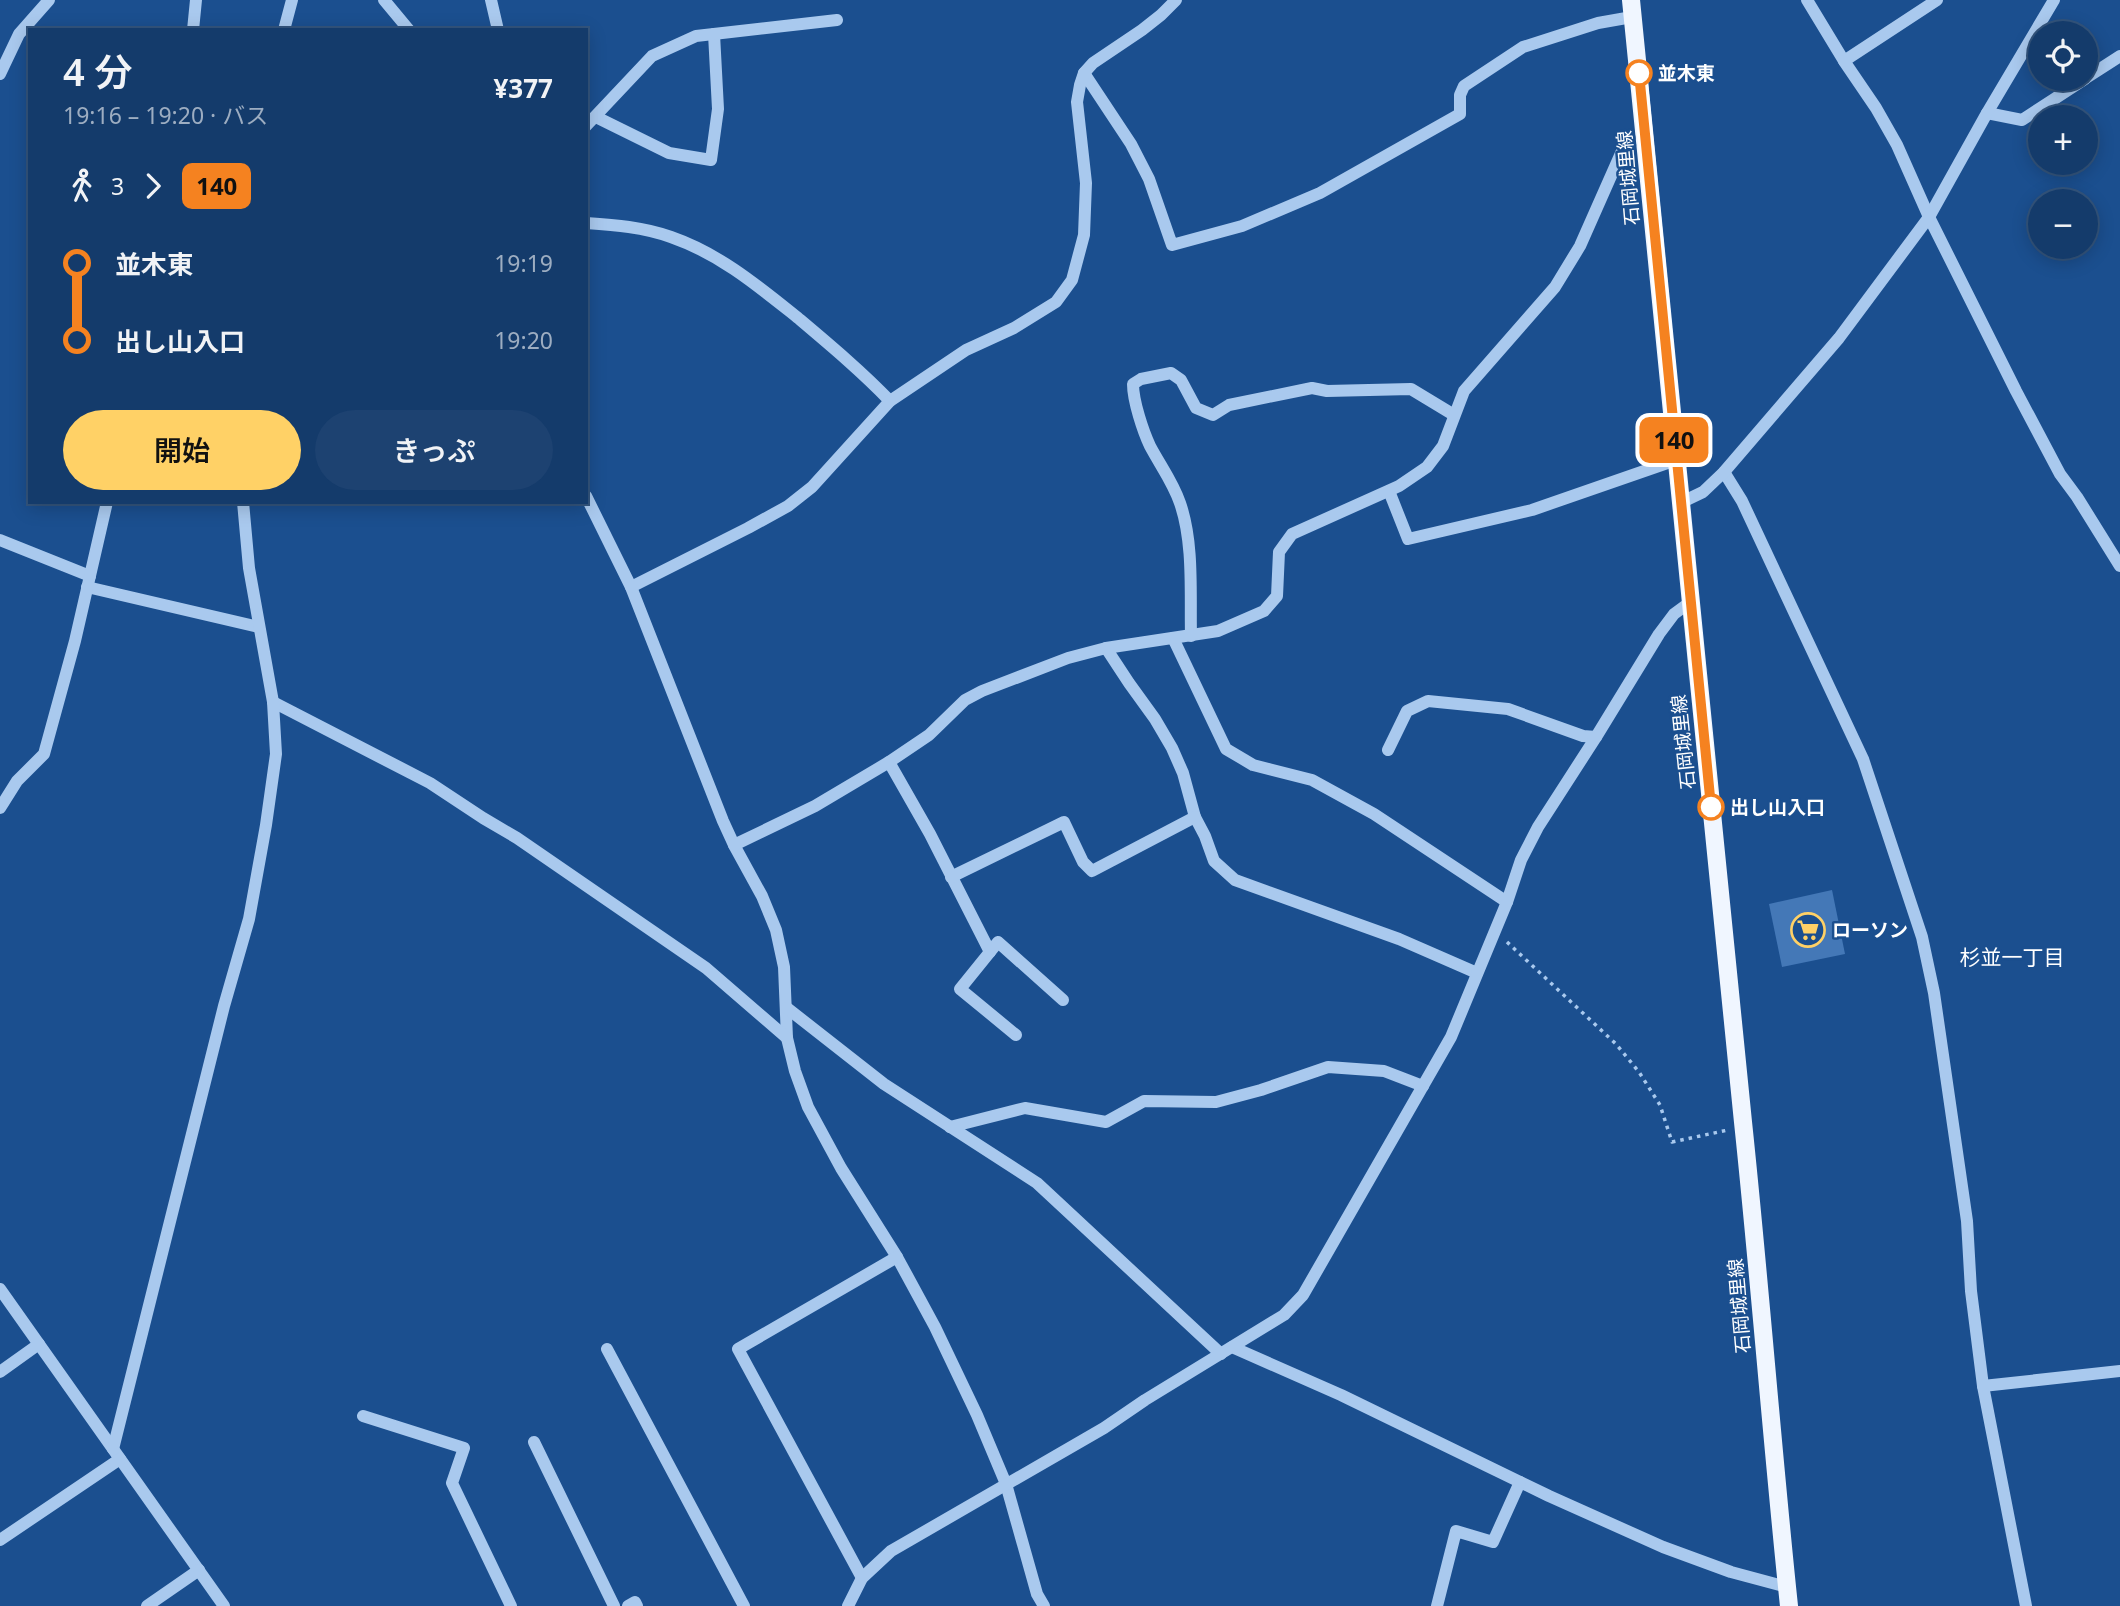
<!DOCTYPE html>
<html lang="ja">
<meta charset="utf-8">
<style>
body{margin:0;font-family:"Noto Sans","Noto Sans JP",sans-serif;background:#1d4271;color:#f1f3f6;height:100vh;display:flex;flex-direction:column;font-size:26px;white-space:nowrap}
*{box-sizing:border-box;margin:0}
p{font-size:23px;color:#9dadc1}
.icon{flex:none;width:38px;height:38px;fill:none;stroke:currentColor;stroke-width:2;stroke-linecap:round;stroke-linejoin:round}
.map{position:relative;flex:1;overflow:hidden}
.panel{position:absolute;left:28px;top:28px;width:560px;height:476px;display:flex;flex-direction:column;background:#143b6b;border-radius:0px;box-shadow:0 4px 18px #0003,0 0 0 2px #33557e}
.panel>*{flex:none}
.badge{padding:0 14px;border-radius:10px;font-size:24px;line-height:46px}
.fabs{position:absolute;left:2028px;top:21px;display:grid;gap:14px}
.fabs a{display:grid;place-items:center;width:70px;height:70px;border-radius:50%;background:#143b6b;box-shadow:0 4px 18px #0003,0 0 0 2px #33557e;font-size:35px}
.map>.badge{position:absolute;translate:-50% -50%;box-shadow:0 0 0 4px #fff}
.legs{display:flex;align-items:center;gap:10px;height:77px;padding:0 35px;font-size:23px}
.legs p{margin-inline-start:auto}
.overview{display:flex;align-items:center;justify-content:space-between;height:119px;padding:0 35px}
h1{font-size:38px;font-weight:600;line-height:52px}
.button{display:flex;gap:14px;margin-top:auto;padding:14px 35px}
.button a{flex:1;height:80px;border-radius:42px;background:#ffd166;color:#111;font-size:28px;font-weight:600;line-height:80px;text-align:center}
.button a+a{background:#1d4271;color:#f1f3f6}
ul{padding:0 35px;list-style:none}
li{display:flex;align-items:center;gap:24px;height:77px;font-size:26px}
li i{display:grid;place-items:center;width:10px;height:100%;margin:0 9px;background:currentColor}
li i::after{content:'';width:18px;height:18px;margin:-9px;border:5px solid;border-radius:50%;background:#143b6b}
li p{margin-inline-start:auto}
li:first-child i{background:linear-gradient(#0000 50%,currentColor 0)}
li:last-child i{background:linear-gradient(currentColor 50%,#0000 0)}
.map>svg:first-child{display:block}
.building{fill:#4478b7}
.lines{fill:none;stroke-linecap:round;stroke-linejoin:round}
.path{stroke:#a9c9ee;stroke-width:3.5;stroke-dasharray:3.5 5;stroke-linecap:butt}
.minor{stroke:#a9c9ee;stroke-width:12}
.major{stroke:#f0f6ff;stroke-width:18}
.line-1-casing{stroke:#fff;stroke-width:16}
.line-1{stroke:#f58220;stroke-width:10}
.stop-1-dot{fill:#fff;stroke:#f58220;stroke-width:3.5}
.labels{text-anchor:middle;stroke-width:5;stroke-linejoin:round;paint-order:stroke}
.stop-label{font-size:19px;font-weight:bold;fill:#fff;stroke:#1b4f8f;text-anchor:start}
.street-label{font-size:19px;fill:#fff;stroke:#1b4f8f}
.poi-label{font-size:19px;font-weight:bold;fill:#fff;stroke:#1b4f8f;text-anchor:start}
.neighbourhood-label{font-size:21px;fill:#fff;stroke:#1b4f8f}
</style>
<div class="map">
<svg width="2120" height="1606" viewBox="0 0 2120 1606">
<rect width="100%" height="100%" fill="#1b4f8f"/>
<!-- building -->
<path class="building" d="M 1832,890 L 1845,954 L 1782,967 L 1769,904 Z"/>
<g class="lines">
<!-- path -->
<path class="path" d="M 1507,942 L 1616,1044 L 1639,1072 L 1660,1105 L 1672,1142 L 1728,1130"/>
<!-- minor -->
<g class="minor">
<path d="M 384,0 L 409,30"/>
<path d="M 491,0 L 498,30"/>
<path d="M 1807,0 L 1844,61 L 1876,108 L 1897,145 L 1929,217 L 2016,391 L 2060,474 L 2077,497 L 2120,566"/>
<path d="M 193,30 L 196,0"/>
<path d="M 284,30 L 292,0"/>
<path d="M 1844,61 L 1937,0"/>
<path d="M 1084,73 L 1131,144 L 1149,179 L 1172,245 L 1242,226 L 1320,193 L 1460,114 L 1460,95 L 1464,86 L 1523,47 L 1598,23 L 1632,17"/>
<path d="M 0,74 L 19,34 L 49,0"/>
<path d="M 2086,78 L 2120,56"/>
<path d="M 1987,113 L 2022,120 L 2085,79"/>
<path d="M 596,117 L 669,153 L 711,160 L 718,109 L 714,34"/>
<path d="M 586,126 L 652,56 L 696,36 L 837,20"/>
<path d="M 586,223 C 615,225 643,227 671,237 C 720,254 758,286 798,318 C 830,345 861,371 890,401"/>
<path d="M 1724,472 L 1742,501 L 1863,759 L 1922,937 L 1934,993 L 1967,1221 L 1971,1291 L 1983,1386 L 2026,1606"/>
<path d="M 1389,491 L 1408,539 L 1532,510 L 1676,460"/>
<path d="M 586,496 L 631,587 L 723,821 L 734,845 L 762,896 L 776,930 L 784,967 L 787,1038 L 795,1071 L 808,1107 L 841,1168 L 897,1257 L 935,1327 L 977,1415 L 1006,1484 L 1037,1594 L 1044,1606"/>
<path d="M 1680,503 L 1703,492 L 1724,472 L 1839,338 L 1929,217 L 1987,113 L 2054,0"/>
<path d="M 0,540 L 90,576"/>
<path d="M 87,587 L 259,627"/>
<path d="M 631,587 L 748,528 L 788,506 L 812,487 L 890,401 L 966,350 L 1014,328 L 1056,302 L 1072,280 L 1084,235 L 1086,183 L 1077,102 L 1080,85 L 1084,73 L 1093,63 L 1142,30 L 1161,15 L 1176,0"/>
<path d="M 1191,636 C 1190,594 1194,543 1180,503 C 1173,482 1160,465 1150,446 C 1143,431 1133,401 1133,384 L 1141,379 L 1171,373 L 1181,380 L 1196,408 L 1213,415 L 1229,405 L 1312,388 L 1327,391 L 1411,389 L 1454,415"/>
<path d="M 1173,638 L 1226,749 L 1253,765 L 1312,780 L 1374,814 L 1507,902"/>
<path d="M 1106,648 L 1129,683 L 1155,719 L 1172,748 L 1183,773 L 1195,817 L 1205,836 L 1214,861 L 1235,880 L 1399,939 L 1477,973"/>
<path d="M 273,702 L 430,783 L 483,818 L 517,838 L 706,968 L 787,1038"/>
<path d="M 1388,750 L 1407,711 L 1428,701 L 1508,709 L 1583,736 L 1596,737"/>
<path d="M 889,762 L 930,834 L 990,952"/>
<path d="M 0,808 L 17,781 L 44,754 L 75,641 L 107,502"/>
<path d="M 734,845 L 815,806 L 889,762 L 929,735 L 965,700 L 982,691 L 1068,658 L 1106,648 L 1218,631 L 1264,611 L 1277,596 L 1279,552 L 1292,534 L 1399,486 L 1427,467 L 1443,446 L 1464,391 L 1555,287 L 1580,246 L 1626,142"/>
<path d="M 951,877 L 1064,822 L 1083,862 L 1092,871 L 1195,817"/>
<path d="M 787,1008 L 884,1084 L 1037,1183 L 1221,1354"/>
<path d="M 1016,1035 L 960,989 L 998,942 L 1063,1000"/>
<path d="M 950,1127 L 1025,1108 L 1106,1122 L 1144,1101 L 1216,1102 L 1261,1090 L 1328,1067 L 1384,1071 L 1423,1086"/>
<path d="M 0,1289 L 224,1606"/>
<path d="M 1232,1347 L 1341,1395 L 1549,1496 L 1663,1547 L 1731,1572 L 1787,1587"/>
<path d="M 607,1349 L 744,1606"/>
<path d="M 0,1372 L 39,1344"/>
<path d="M 1983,1386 L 2120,1371"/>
<path d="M 363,1416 L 464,1448 L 452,1483 L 511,1606"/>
<path d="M 534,1442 L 614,1606"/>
<path d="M 113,1449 L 224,1006 L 249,919 L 266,825 L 276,754 L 273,702 L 249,568 L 243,502"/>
<path d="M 0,1540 L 120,1459"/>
<path d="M 862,1578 L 738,1349 L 897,1257"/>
<path d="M 147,1606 L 199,1570"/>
<path d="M 628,1606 L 635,1602 L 637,1606"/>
<path d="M 848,1606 L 862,1578 L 891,1551 L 1104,1428 L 1145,1400 L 1284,1315 L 1303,1295 L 1451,1037 L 1507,902 L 1521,860 L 1538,827 L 1596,737 L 1659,634 L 1674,614 L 1689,603"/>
<path d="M 1437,1606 L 1456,1531 L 1493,1542 L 1520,1482"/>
</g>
<!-- major -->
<path class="major" d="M 1631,0 C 1667,374 1706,748 1743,1122 C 1760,1283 1772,1445 1789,1606"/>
</g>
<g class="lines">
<!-- line-1 casing -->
<g class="line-1-casing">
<path id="line-1" d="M 1639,73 L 1711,807"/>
</g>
<!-- line-1 -->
<use href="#line-1" class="line-1"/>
</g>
<!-- icons -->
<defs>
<g id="supermarket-ring" transform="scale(1.75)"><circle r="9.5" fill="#1b4f8f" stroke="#ffd166" stroke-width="1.5"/><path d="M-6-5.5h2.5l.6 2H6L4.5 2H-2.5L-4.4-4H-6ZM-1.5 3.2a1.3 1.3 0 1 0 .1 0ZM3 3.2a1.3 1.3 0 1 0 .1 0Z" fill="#ffd166"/></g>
</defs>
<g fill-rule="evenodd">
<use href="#supermarket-ring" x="1808" y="930"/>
</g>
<!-- markers -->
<g class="stop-1-dot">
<circle cx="1639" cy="73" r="12"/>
<circle cx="1711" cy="807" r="12"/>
</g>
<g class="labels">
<!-- stop labels -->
<g class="stop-label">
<text x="1658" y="80">並木東</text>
<text x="1730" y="814">出し山入口</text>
</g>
<!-- street labels -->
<g class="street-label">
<text transform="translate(1628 178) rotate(-95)" y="7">石岡城里線</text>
<text transform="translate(1683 742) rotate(-96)" y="7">石岡城里線</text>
<text transform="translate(1739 1306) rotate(-95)" y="7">石岡城里線</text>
</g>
<!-- poi labels -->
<g class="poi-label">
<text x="1832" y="937">ローソン</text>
</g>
<!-- neighbourhood labels -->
<g class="neighbourhood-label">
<text x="2012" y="965">杉並一丁目</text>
</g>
</g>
</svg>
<div class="fabs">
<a><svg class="icon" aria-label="locate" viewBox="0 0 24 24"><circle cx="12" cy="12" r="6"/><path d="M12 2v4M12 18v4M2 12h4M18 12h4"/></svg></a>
<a>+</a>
<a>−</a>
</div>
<b class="badge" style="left:1674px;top:440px;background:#f58220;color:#111">140</b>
<section class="panel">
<div class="overview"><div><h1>4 分</h1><p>19:16 – 19:20 · バス</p></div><b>¥377</b></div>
<div class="legs"><svg class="icon" aria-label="walk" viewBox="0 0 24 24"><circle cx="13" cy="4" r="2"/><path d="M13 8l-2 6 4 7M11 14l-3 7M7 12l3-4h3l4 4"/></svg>3<svg class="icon" aria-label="forward" viewBox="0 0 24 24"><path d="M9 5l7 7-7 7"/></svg><b class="badge" style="background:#f58220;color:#111">140</b></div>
<ul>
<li><i style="color:#f58220"></i><b>並木東</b><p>19:19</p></li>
<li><i style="color:#f58220"></i><b>出し山入口</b><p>19:20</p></li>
</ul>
<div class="button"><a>開始</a><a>きっぷ</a></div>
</section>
</div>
